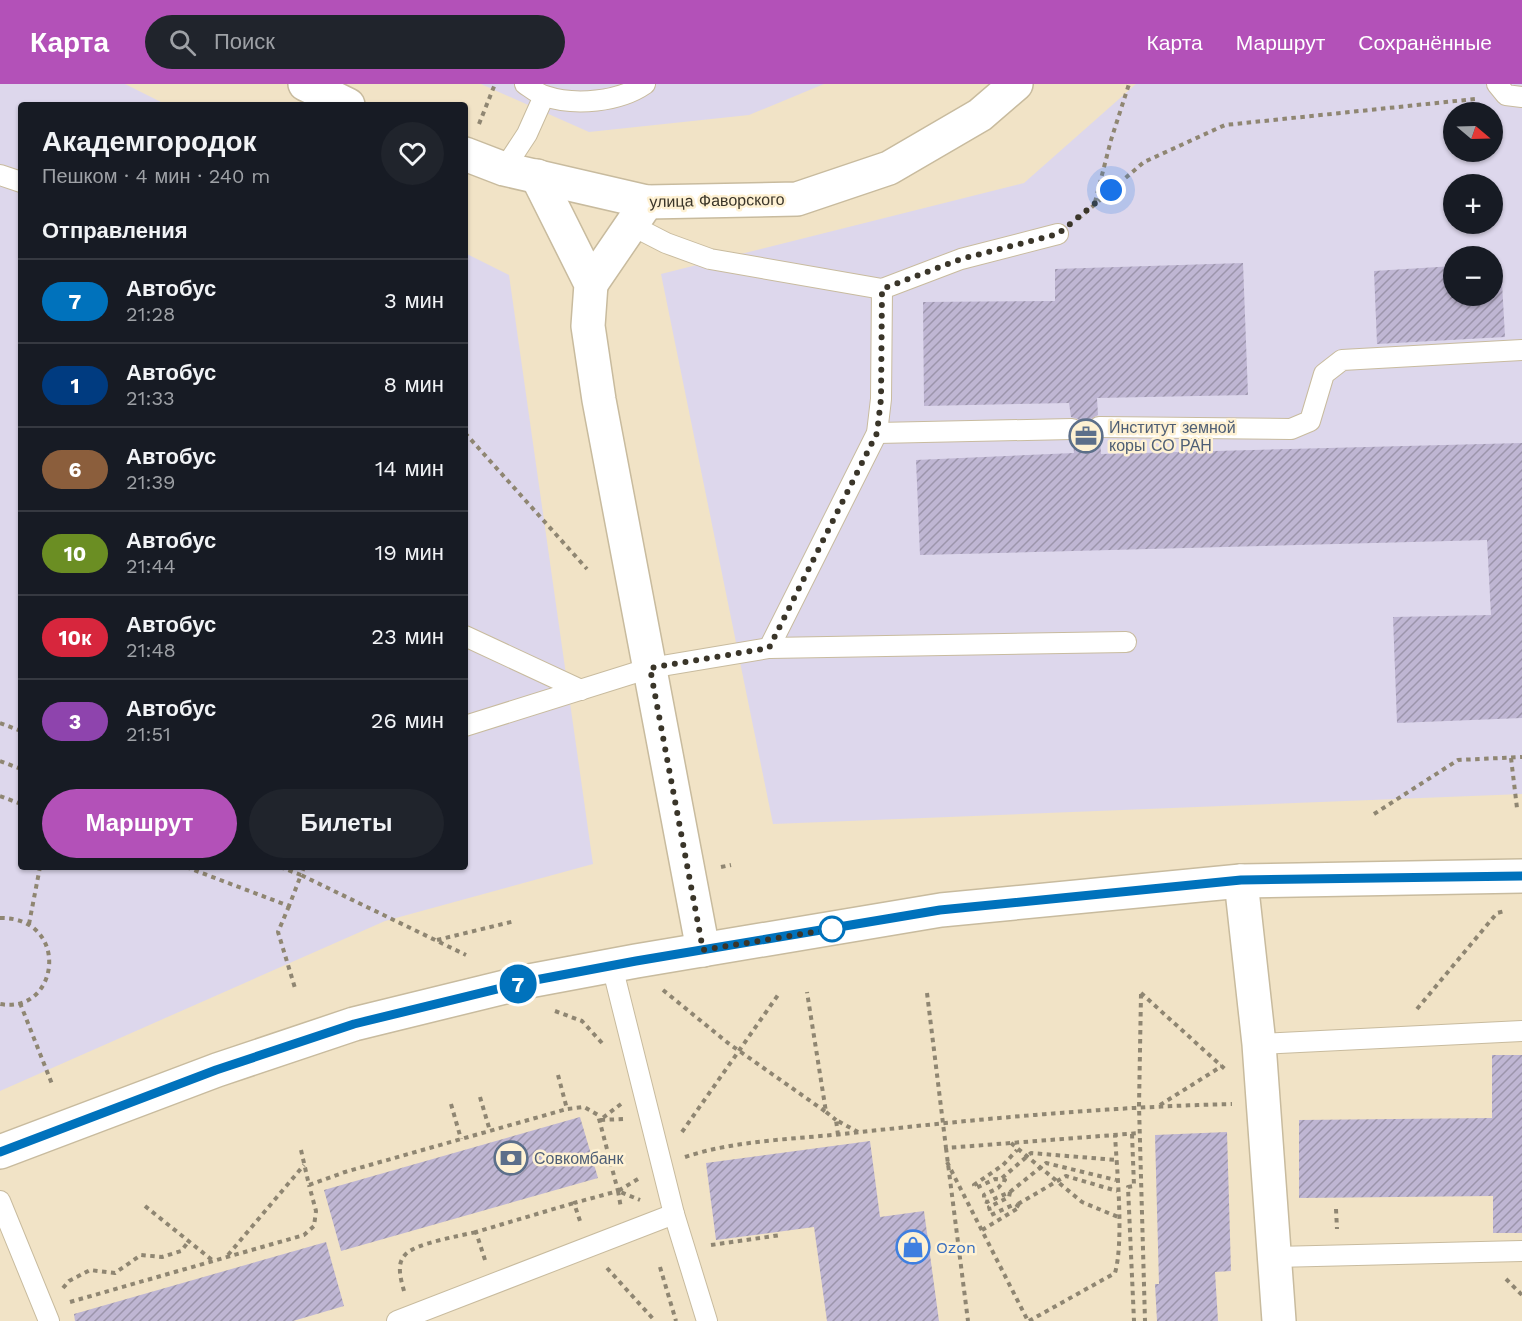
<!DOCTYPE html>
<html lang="ru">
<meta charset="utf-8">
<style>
body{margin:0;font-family:"Work Sans",sans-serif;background:#20242c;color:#f1f3f6;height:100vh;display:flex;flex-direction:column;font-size:22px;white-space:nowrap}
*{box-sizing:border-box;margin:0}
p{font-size:20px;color:#9ea1a6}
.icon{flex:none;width:33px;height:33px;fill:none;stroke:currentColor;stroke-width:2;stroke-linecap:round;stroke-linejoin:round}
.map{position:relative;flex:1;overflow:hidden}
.side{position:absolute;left:18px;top:18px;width:450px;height:768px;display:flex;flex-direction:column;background:#171b24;border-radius:6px;box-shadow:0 2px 4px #0004}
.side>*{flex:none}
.badge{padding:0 12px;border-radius:20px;font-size:21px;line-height:39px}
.needle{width:39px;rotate:109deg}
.tools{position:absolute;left:1443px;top:18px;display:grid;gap:12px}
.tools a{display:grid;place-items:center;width:60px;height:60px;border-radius:50%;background:#171b24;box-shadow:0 2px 4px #0004;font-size:30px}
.you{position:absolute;width:30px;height:30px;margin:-15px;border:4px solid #fff;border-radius:50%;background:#1a73e8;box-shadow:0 0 0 9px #1a73e833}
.map>.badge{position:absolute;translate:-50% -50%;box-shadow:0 0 0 3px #fff}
h2{padding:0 24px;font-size:22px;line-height:54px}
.round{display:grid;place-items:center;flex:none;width:63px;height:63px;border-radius:32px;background:#20242c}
.head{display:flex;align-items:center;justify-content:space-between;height:102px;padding:0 24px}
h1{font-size:28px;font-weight:700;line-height:45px}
.action{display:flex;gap:12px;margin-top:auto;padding:12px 24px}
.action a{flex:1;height:69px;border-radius:36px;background:#b351b8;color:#fff;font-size:24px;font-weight:700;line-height:69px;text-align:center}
.action a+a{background:#20242c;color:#f1f3f6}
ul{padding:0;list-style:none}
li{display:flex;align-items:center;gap:18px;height:84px;padding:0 24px;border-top:2px solid #363941}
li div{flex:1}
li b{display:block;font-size:22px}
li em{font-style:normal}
li .badge{min-width:66px;font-weight:700;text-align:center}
header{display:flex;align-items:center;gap:36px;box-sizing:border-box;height:84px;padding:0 30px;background:#b351b8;color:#fff}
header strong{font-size:28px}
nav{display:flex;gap:33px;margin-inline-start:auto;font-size:21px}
.search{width:420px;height:54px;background:#20242c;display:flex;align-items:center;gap:15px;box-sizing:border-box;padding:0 21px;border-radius:33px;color:#9ea1a6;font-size:22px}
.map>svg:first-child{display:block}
.commercial{fill:#ddd7ec;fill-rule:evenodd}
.building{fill:url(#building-hatch)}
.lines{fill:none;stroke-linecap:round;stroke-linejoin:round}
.lane-casing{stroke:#c8bb9e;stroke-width:22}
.street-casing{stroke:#c8bb9e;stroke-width:36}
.secondary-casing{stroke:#c8bb9e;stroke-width:36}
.path{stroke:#8f8672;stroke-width:4;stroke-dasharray:4.5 4.5;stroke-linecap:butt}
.lane{stroke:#fff;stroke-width:20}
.street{stroke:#fff;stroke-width:33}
.secondary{stroke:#fff;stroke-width:33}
.line-casing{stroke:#fff;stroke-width:14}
.line{stroke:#0072bc;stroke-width:9}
.walk{stroke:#3a3529;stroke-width:6;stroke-dasharray:0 10.8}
.stop-dot{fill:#fff;stroke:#0072bc;stroke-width:3}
.labels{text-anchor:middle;stroke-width:5;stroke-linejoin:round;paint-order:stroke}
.street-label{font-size:16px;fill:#3a3529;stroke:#fef1d3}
.service-label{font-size:16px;fill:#4e5e75;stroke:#fef1d3;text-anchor:start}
.shop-label{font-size:16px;fill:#366cbe;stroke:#fef1d3;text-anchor:start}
</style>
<header>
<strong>Карта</strong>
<div class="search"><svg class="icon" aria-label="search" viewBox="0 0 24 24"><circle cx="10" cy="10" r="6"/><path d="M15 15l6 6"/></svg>Поиск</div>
<nav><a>Карта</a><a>Маршрут</a><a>Сохранённые</a></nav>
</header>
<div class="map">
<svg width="1522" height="1237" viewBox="0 0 1522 1237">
<defs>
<pattern id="building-hatch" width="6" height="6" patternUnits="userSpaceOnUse" patternTransform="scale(1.5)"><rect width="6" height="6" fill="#bfb6d3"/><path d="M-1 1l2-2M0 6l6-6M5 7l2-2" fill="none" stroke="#9c95ab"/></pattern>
</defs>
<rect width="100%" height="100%" fill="#f1e3c6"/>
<!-- commercial -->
<g class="commercial">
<path d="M 0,0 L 125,0 L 167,21 L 21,21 L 21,783 L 465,783 L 465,169 L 509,191 L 593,780 L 385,837 L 0,1007 Z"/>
<path d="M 481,0 L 824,0 L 749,31 L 589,48 Z"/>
<path d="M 1136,0 L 1522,0 L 1522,710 L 773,740 L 661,190 L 1024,99 ZM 1454,28 L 1492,28 L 1492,68 L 1454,68 ZM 1454,100 L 1492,100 L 1492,140 L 1454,140 ZM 1454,172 L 1492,172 L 1492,212 L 1454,212 Z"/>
</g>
<!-- building -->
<g class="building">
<path d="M 1243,179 L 1248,311 L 1097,314 L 1098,331 L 1089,336 L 1087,343 L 1092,353 L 1100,355 L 1101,370 L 1522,359 L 1522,634 L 1397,639 L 1393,533 L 1491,531 L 1487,456 L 920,471 L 916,376 L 1074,369 L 1073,357 L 1082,351 L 1084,345 L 1078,335 L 1071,333 L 1069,319 L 924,322 L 923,218 L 1055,217 L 1055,185 Z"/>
<path d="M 1492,180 L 1501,180 L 1505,253 L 1377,260 L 1374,187 L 1454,182 L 1454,212 L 1492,212 Z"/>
<path d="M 1492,971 L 1522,971 L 1522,1149 L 1493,1149 L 1493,1112 L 1299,1114 L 1299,1036 L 1492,1034 Z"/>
<path d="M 580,1033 L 598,1094 L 341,1167 L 324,1106 Z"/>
<path d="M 1227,1048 L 1231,1187 L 1215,1188 L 1218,1237 L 1157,1237 L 1155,1200 L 1159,1200 L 1155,1051 Z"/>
<path d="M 870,1057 L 880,1133 L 924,1127 L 939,1237 L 827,1237 L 814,1143 L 716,1156 L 706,1079 Z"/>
<path d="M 326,1158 L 344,1222 L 293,1237 L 75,1237 L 74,1230 Z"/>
</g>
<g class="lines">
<!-- lane casing -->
<g class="lane-casing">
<g id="lane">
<path d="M 525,0 C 531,4 538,10 545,12 C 575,22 619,18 645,0"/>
<path d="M 1497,0 L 1506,11 L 1522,13"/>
<path d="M 504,85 L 527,50 L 544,12"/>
<path d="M 0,91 L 21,98"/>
<path d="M 631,141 L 666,159 L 710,175 L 882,205 L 961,175 L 1058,150"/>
<path d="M 1099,343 L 1291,345 L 1310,337 L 1324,290 L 1342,276 L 1522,266"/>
<path d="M 877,349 L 1072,345"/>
<path d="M 465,552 L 581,606"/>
<path d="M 769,564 L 877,349 L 881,315 L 882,205"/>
<path d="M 465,642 L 650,584 L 769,564 L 1126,558"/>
<path d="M 612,882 L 674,1130 L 707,1237"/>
<path d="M 1259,960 L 1522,947"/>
<path d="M 0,1117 L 49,1237"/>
<path d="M 1275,1173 L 1522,1167"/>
<path d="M 397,1237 L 674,1130"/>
</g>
</g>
<!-- street casing -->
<g class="street-casing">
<path id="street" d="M 1241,797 L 1259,960 L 1279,1237"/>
</g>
<!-- secondary casing -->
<g class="secondary-casing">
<g id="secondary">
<path d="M 305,0 L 348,21"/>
<path d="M 465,70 L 504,85 L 647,118 L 797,115 L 889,84 L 980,31 L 1016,0"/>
<path d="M 537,92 L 591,200 L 588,242 L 599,316 L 703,866"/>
<path d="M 591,200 L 647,118"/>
<path d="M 0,1068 L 217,986 L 354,940 L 529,897 L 636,877 L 941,826 L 1241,797 L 1522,792"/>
</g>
</g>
<!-- path -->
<g class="path">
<path d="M 479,40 L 495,0"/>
<path d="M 1095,118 L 1111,56 L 1129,0"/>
<path d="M 1078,135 L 1144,78 L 1225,41 L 1475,15"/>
<path d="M 465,349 L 587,485"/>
<path d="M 0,639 L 21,647"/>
<path d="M 1511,674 L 1517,724"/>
<path d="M 0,677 L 21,685"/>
<path d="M 0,712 L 21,720"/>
<path d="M 1374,730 L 1458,676 L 1522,673"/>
<path d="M 186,783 L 289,822 L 301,791 L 466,871"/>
<path d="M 280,783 L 301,791 L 304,783"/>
<path d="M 721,783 L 731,781"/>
<path d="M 289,822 L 278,848 L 295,904"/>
<path d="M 0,834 C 71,833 60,931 0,920"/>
<path d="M 29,840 L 40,783"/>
<path d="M 437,856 L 515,837"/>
<path d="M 663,906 L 728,959 L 826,1028 L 807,908"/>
<path d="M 927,909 L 946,1064 L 1140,1049"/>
<path d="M 1141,909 L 1227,987"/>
<path d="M 1141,910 L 1139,1022 L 1145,1237"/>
<path d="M 20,919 L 52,1000"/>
<path d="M 1417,925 L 1497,829 L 1505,827"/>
<path d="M 555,927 L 582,937 L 602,959"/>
<path d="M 558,991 L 567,1025 L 584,1023 L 598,1031 L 618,1107 L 574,1119 L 581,1140"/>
<path d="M 480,1013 L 490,1047"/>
<path d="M 451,1020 L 461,1055"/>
<path d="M 621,1020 L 600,1036 L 623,1035"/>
<path d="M 1160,1021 L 1222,982"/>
<path d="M 826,1028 L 836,1036"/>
<path d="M 682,1048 L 778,911"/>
<path d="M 1132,1050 L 1134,1102 L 1128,1103 L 1134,1237"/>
<path d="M 838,1051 L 836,1036 L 858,1048"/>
<path d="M 1011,1059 L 1082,1118 L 1118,1133"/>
<path d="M 946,1064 L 968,1237"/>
<path d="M 301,1066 L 309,1101 L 345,1088 L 567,1025"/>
<path d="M 685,1073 C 735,1056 799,1055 852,1049 C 978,1035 1105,1023 1232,1020"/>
<path d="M 947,1078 L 1028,1237"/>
<path d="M 1002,1094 L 1031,1069 L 1116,1076"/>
<path d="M 638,1095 L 618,1107 L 640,1116"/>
<path d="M 618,1107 L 621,1124"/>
<path d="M 1010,1108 L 1046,1079 L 1116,1096"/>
<path d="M 1018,1120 L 1066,1092 L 1117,1107"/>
<path d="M 145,1122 L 212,1176"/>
<path d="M 1336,1125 L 1337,1145"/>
<path d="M 982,1146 L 1020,1123 L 1015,1120 L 991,1131 L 989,1123 L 1009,1113 L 1010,1108 L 987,1118 L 984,1117 L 984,1111 L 998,1104 L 1005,1096 L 995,1095 L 976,1104 L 974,1101 L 1003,1081 L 1017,1066"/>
<path d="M 711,1161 L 781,1151"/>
<path d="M 228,1171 L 304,1081"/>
<path d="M 485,1176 L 476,1148 L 574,1119"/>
<path d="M 660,1183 L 676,1237"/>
<path d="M 607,1184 L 655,1237"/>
<path d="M 1506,1195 L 1522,1211"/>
<path d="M 63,1204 L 69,1197 L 90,1186 L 115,1189 L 141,1171 L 162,1173 L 181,1167 L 189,1157"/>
<path d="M 404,1207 C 401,1196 396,1180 405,1171 C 415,1159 460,1152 476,1148"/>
<path d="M 70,1218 L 304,1151 L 314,1142 L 316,1127 L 309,1101"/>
<path d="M 1029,1237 L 1115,1189 C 1124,1157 1117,1087 1115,1051"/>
</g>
<!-- lane -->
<use href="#lane" class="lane"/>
<!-- street -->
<use href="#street" class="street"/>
<!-- secondary -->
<use href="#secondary" class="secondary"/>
</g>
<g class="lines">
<!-- line casing -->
<g class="line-casing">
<path id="line" d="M 0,1068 L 216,986 L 354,940 L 530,897 L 636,877 L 940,826 L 1241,796 L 1522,792"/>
</g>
<!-- line -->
<use href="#line" class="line"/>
<!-- walk -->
<path class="walk" d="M 832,845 L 703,866 L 650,584 L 769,564 L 877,349 L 881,315 L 882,205 L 961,175 L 1058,150 L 1111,106"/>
</g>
<!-- icons -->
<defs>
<g id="office-ring" transform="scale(1.725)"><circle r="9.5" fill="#fef1d3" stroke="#5c6f8a" stroke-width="1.5"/><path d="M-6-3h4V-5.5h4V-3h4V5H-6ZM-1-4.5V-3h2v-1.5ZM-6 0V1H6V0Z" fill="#5c6f8a"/></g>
<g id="bank-ring" transform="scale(1.725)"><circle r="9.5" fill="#fef1d3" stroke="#5c6f8a" stroke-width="1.5"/><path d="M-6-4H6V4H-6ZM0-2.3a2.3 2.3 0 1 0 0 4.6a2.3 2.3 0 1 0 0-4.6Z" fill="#5c6f8a"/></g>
<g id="shop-ring" transform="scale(1.725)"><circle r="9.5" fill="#fef1d3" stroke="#3f7fe0" stroke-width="1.5"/><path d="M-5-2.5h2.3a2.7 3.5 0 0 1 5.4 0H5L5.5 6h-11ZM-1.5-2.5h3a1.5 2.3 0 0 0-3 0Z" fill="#3f7fe0"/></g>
</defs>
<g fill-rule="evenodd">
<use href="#office-ring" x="1086" y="352"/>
<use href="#bank-ring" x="511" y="1074"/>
<use href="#shop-ring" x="913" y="1163"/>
</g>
<!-- markers -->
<circle class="stop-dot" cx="832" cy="845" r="12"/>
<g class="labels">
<!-- street labels -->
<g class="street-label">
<text transform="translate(717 116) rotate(-1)" y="6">улица Фаворского</text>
</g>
<!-- service labels -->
<g class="service-label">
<text x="1109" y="349">Институт земной<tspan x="1109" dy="18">коры СО РАН</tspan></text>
<text x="534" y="1080">Совкомбанк</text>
</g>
<!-- shop labels -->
<g class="shop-label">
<text x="936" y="1169">Ozon</text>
</g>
</g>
</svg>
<div class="tools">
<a><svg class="needle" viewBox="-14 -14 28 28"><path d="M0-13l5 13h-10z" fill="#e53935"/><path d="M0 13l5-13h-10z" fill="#9ea1a6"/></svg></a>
<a>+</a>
<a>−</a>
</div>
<div class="you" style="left:1111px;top:106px"></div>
<b class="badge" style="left:518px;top:900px;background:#0072bc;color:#fff">7</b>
<section class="side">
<div class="head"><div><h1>Академгородок</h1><p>Пешком · 4 мин · 240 m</p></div><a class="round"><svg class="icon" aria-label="heart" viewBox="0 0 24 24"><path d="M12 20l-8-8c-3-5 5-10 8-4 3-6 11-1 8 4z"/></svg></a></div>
<h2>Отправления</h2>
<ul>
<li><span class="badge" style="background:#0072bc;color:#fff">7</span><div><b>Автобус</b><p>21:28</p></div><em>3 мин</em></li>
<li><span class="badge" style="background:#003b80;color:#fff">1</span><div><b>Автобус</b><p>21:33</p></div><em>8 мин</em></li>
<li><span class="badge" style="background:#8b5e3c;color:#fff">6</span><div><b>Автобус</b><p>21:39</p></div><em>14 мин</em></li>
<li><span class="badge" style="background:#6b8e23;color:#fff">10</span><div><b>Автобус</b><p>21:44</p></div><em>19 мин</em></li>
<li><span class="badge" style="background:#d7263d;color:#fff">10к</span><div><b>Автобус</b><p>21:48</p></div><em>23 мин</em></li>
<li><span class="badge" style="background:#8e44ad;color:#fff">3</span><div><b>Автобус</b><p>21:51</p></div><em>26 мин</em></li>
</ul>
<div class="action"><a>Маршрут</a><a>Билеты</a></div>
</section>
</div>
